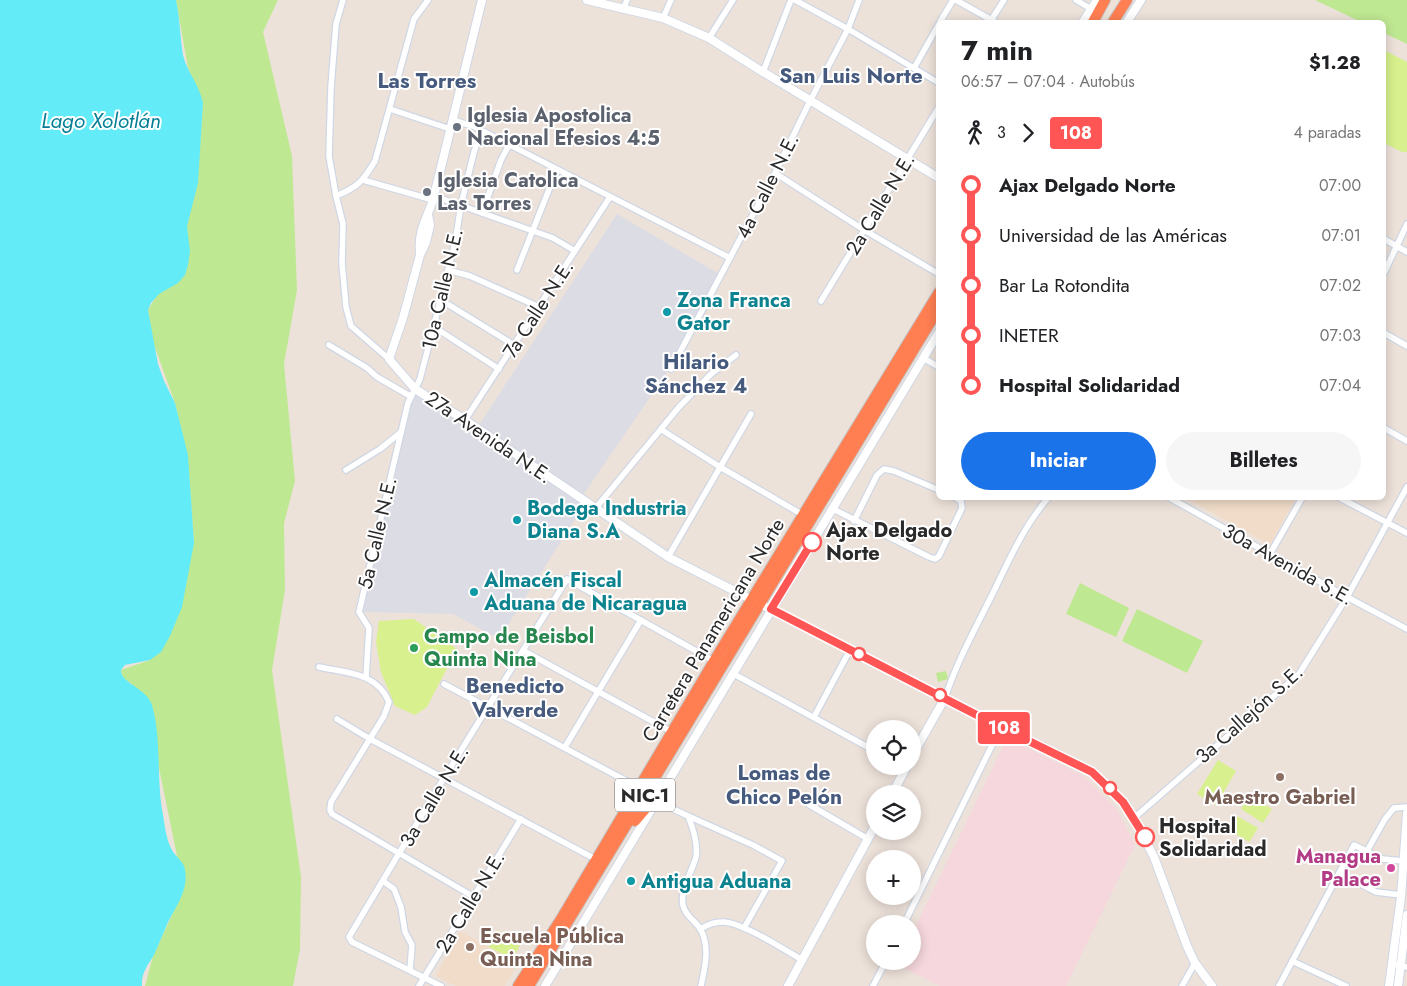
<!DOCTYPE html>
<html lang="es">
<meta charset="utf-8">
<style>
body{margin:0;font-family:Jost,sans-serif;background:#f6f6f6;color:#202124;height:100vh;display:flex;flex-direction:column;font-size:19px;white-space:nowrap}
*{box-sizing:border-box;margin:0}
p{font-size:16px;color:#757577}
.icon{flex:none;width:28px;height:28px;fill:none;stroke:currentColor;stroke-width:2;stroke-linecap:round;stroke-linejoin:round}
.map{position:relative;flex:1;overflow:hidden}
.side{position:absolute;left:936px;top:20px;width:450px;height:480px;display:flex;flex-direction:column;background:#fff;border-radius:8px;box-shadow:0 2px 12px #0003}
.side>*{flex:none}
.badge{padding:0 10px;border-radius:4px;font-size:18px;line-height:32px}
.controls{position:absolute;left:866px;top:720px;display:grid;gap:10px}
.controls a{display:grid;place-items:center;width:55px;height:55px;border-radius:50%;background:#fff;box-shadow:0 2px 12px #0003;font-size:25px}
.map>.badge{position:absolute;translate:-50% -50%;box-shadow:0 0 0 2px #fff}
.legs{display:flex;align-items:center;gap:8px;height:55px;padding:0 25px;font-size:16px}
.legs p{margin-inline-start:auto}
.head{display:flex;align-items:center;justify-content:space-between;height:85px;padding:0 25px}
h1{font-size:28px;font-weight:700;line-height:38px}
.cta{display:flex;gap:10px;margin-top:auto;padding:10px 25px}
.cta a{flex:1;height:58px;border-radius:30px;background:#1a73e8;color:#fff;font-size:20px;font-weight:700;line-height:58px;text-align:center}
.cta a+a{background:#f6f6f6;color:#202124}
ul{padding:0 25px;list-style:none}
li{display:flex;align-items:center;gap:18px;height:50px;font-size:19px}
li i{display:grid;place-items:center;width:8px;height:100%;margin:0 6px;background:currentColor}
li i::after{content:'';width:12px;height:12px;margin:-6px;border:4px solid;border-radius:50%;background:#fff}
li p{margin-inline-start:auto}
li:first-child i{background:linear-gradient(#0000 50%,currentColor 0)}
li:last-child i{background:linear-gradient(currentColor 50%,#0000 0)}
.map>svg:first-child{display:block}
.industrial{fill:#dcdce5}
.education{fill:#f0dcc8}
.medical{fill:#f5d7dd}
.green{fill:#bfe892}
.pitch{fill:#d8f08d}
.water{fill:#64ebf8}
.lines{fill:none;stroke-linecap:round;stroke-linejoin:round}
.street-casing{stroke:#cfd7e4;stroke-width:8}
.secondary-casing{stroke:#cfd7e4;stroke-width:10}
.highway-casing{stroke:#c3c3c3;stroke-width:12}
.street{stroke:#fff;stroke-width:5.5}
.secondary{stroke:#fff;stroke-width:8}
.highway{stroke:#ff7f53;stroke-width:10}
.line-1-casing{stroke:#fff;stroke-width:11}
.line-1{stroke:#f55;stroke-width:8}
.worship-dot{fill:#6b7280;stroke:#fff;stroke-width:2}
.culture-dot{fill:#0f9aa8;stroke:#fff;stroke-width:2}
.stop-1-dot{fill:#fff;stroke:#f55;stroke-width:2.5}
.leisure-dot{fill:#2e9e5b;stroke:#fff;stroke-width:2}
.education-dot{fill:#8d6e63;stroke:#fff;stroke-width:2}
.hotel-dot{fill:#d1479c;stroke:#fff;stroke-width:2}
.labels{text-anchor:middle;stroke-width:4;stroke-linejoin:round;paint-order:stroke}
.shield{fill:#fff;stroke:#6a6a6a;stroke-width:1}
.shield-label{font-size:19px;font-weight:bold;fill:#2a2a2a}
.worship-label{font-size:20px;font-weight:bold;fill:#5b616d;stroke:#fff;text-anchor:start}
.street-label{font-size:20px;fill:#2a2a2a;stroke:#fff}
.culture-label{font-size:20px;font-weight:bold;fill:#0d838f;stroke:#fff;text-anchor:start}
.stop-label{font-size:20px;font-weight:bold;fill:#2a2a2a;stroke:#fff;text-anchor:start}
.leisure-label{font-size:20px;font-weight:bold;fill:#27864d;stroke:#fff;text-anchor:start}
.education-label{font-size:20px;font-weight:bold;fill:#785e54;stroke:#fff}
.hotel-label{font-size:20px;font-weight:bold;fill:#b23c85;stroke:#fff;text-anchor:end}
.neighbourhood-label{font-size:21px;font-weight:bold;fill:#465a7e;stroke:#fff}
.water-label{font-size:21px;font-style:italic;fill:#047e95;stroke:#fff}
</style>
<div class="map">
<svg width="1407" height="986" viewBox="0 0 1407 986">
<rect width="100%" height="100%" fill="#ede2da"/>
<!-- industrial -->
<path class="industrial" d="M 617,214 L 721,275 L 677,358 L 581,498 L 586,502 L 499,639 L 453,614 L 362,612 L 410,396 L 415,389 L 477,428 Z"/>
<!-- education -->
<g class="education">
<path d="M 1186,498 L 1296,498 L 1270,545 Z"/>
<path d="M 460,931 L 518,963 L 505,986 L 456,986 L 436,976 Z"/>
</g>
<!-- medical -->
<path class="medical" d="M 1007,738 L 1084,776 L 1117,809 L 1135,845 L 1066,986 L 940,986 L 897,965 L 898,961 L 912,961 L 913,932 Z"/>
<!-- green -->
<g class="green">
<path d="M 176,0 L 278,0 L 263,32 L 292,156 L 297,290 L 284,364 L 295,481 L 284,523 L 285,590 L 272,670 L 301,877 L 300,949 L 293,986 L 145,986 L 153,956 L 173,913 L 185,882 L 177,856 L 158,763 L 154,715 L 131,683 L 123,679 L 121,670 L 150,660 L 194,543 L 188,463 L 175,403 L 153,342 L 148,310 L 188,243 L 187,226 L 198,171 L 203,103 L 188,68 Z"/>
<path d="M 1315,0 L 1407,0 L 1407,44 L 1384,33 L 1384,22 L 1361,22 Z"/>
<path d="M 1080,583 L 1129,608 L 1116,637 L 1066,614 Z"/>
<path d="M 1137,609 L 1203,641 L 1187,673 L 1122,641 Z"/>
<path d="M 946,671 L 948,679 L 938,682 L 936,673 Z"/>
</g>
<!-- pitch -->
<g class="pitch">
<path d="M 1384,50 L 1407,62 L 1407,152 L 1402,152 L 1384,143 Z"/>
<path d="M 414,619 L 457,649 L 427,707 L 415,715 L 395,706 L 381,672 L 376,642 L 379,621 Z"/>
<path d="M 1218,760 L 1236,771 L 1216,805 L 1197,794 Z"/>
<path d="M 1249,795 L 1272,809 L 1263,823 L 1241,809 Z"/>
<path d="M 1235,815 L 1258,828 L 1249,842 L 1226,828 Z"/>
<path d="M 497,930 L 521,943 L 513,959 L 489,947 Z"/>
</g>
<!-- water -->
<path class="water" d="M 0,0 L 176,0 C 180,18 180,37 183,55 C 187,72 199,84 203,103 L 198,183 L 187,226 L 190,251 L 188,265 L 185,275 L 178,283 L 159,294 L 151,303 L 148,310 L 158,364 L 164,381 L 175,403 L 188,455 L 194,543 L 182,607 L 170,636 L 161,652 L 150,660 L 125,665 L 121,670 C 120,683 147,688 152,705 C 162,740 156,779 163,815 C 165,826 166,838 171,848 C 175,857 184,861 185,870 C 189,892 174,908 166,927 C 162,936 158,946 154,955 C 148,965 141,973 142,986 L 0,986 Z"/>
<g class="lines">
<!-- street casing -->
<g class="street-casing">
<g id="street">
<path d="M 343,0 L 336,24 L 331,87 L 329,156 L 336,196 L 343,224 L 342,263 L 346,307 L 351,326 L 389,359"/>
<path d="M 795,0 L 848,29 L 939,83"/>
<path d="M 956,0 L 995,22"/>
<path d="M 1076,0 L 1091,9"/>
<path d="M 623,10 L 627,0"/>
<path d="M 663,18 L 671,0"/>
<path d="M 940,22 L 953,0"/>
<path d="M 990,22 L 1004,0"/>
<path d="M 709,38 L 733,0"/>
<path d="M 914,68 L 939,24"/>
<path d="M 763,72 L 791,0"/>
<path d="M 390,109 L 450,129"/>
<path d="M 452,120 L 473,126 L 730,258"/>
<path d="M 775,173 L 864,230 L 939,274"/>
<path d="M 363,180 L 433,200"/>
<path d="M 336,196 C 358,187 363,181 375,161 L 414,19 L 428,0"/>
<path d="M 434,196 L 553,238 L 575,251"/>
<path d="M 482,213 L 501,160 L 509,145"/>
<path d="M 1384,239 L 1407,252"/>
<path d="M 448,270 L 470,276 L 539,307"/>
<path d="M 517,270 L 550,187 L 558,170"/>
<path d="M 1384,273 L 1407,224"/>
<path d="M 441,300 L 514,345"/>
<path d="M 821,301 L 939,107"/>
<path d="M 434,327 L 499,369"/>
<path d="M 1384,333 L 1407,346"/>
<path d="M 329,345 L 367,368 L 377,377 L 410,396"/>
<path d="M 923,358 L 939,367"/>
<path d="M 671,369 L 775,173 L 810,101 L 848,29 L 859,0"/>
<path d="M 465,420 L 610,197"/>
<path d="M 1384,428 L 1407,441"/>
<path d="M 662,430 L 720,467 L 803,515"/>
<path d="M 346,470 L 380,449 L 400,433"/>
<path d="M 1170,498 L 1347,597 L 1407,629"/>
<path d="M 1340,498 L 1407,533"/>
<path d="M 595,509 L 679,407 L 711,374 L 736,355"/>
<path d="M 833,509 L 929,557 L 935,559 L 939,556 L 962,508 L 961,501 L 956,498"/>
<path d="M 854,521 L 877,475 L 884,469 L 894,471 L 939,490"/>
<path d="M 1270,554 L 1302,498"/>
<path d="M 668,557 L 751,414"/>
<path d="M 524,651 L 672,732"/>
<path d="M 319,667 C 346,673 377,672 389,702 L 384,716 L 331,802 L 330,810 L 332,814 L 474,897"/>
<path d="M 732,673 L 875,751"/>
<path d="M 366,677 L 369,628 L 359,612 L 408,403 L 420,379 L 455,243 L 461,205 L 474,152 L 481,131"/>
<path d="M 444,684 L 638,787"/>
<path d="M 945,698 C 957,661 976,627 993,593 C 1009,560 1024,526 1048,498"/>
<path d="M 814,717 L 850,650"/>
<path d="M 337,719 L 370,739 L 599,861"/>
<path d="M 565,747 L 641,620"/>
<path d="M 656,801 L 688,816 C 693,828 698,844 696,857 C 692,872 680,889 683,905 C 685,916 696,921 701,930 C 710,948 705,967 701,986"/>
<path d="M 808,804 L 868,839"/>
<path d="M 688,816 L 753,845 L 782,861 L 744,928"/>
<path d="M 1134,818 L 1299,674 L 1347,597 L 1407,487"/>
<path d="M 1367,851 L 1385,819 L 1394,808 L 1407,807"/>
<path d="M 1339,873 L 1376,892 L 1401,895"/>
<path d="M 383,881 L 394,889 L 401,907 L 405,932 L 412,945 L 410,970"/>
<path d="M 904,924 L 1001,727"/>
<path d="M 700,929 C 708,925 713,922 722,922 C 740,921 785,950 802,960"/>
<path d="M 1292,961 L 1346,986"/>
<path d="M 1397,965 L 1407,967"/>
<path d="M 419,986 L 521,819"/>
<path d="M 441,986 L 352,942 L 349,937 L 444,778 L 567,579 L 714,661"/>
<path d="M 873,986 L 886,961"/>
<path d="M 1182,986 L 1195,963"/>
<path d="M 1279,986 L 1354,845 L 1383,859 L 1403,861"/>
</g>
</g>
<!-- secondary casing -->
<g class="secondary-casing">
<g id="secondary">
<path d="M 587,0 L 663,18 L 709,38 L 763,72 L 939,178"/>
<path d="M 1083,22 L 1097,0"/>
<path d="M 1127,22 L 1141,0"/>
<path d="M 428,215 L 430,225 L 426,242 L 420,255 L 403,318 L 389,359 L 415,389 L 465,420 L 668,557 L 1001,727 L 1092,772 L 1123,802 L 1134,818 L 1154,857 L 1187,946 L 1195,963 L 1212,986"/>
<path d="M 420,253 C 418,230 426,221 433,200 L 482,0"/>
<path d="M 912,756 L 945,698"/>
<path d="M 892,794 L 907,766"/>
<path d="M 545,986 L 939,332"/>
<path d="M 788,986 L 875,826"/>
<path d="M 1389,986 L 1401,897 L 1407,813"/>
<path d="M 1398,986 L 1407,915"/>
</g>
</g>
<!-- highway casing -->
<g class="highway-casing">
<g id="highway">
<path d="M 1093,22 L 1105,0"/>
<path d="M 1113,22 L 1127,0"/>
<path d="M 635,821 L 647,807 L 656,801"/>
<path d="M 518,986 L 561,919 L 714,661 L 939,292"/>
<path d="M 529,986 L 939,308"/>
</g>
</g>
<!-- street -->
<use href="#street" class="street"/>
<!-- secondary -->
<use href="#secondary" class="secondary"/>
<!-- highway -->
<use href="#highway" class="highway"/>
</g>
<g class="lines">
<!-- line-1 casing -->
<g class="line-1-casing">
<path id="line-1" d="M 812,542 L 771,609 L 1000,727 L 1092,772 L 1123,802 L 1145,837"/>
</g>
<!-- line-1 -->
<use href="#line-1" class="line-1"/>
</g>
<!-- markers -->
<g class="worship-dot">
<circle cx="457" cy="127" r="5"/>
<circle cx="427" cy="192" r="5"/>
</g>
<g class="culture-dot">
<circle cx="667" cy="312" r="5"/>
<circle cx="517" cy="520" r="5"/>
<circle cx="474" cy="592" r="5"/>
<circle cx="631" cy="881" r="5"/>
</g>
<g class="stop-1-dot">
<circle cx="812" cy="542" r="9"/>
<circle cx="859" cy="654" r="6"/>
<circle cx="940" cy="695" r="6"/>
<circle cx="1110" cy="788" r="6"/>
<circle cx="1145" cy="837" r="9"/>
</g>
<circle class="leisure-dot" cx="414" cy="648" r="5"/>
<g class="education-dot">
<circle cx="1280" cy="777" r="5"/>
<circle cx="470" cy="947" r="5"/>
</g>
<circle class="hotel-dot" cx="1391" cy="868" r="5"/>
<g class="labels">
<!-- shield labels -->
<rect class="shield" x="615" y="778.5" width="60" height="33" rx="4"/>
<g class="shield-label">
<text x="645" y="802">NIC-1</text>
</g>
<!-- worship labels -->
<g class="worship-label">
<text x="467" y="122">Iglesia Apostolica<tspan x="467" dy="23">Nacional Efesios 4:5</tspan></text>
<text x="437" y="187">Iglesia Catolica<tspan x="437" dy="23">Las Torres</tspan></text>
</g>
<!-- street labels -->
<g class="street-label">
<text transform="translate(767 186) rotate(-63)" y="7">4a Calle N.E.</text>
<text transform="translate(880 204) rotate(-59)" y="7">2a Calle N.E.</text>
<text transform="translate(442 289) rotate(-77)" y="7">10a Calle N.E.</text>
<text transform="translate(538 309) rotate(-57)" y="7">7a Calle N.E.</text>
<text transform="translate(489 437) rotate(34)" y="7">27a Avenida N.E.</text>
<text transform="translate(377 533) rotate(-77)" y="7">5a Calle N.E.</text>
<text transform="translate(1288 564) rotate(29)" y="7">30a Avenida S.E.</text>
<text transform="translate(713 630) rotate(-59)" y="7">Carretera Panamericana Norte</text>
<text transform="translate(1249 714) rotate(-42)" y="7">3a Callejón S.E.</text>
<text transform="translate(434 796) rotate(-59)" y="7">3a Calle N.E.</text>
<text transform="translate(470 902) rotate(-59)" y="7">2a Calle N.E.</text>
</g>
<!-- culture labels -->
<g class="culture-label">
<text x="677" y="307">Zona Franca<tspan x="677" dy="23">Gator</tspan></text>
<text x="527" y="515">Bodega Industria<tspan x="527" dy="23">Diana S.A</tspan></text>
<text x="484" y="587">Almacén Fiscal<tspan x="484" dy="23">Aduana de Nicaragua</tspan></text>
<text x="641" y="888">Antigua Aduana</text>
</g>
<!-- stop labels -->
<g class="stop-label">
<text x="826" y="537">Ajax Delgado<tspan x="826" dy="23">Norte</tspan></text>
<text x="1159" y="833">Hospital<tspan x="1159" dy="23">Solidaridad</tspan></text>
</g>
<!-- leisure labels -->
<g class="leisure-label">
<text x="424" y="643">Campo de Beisbol<tspan x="424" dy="23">Quinta Nina</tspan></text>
</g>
<!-- education labels -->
<g class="education-label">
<text x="1280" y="804">Maestro Gabriel</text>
<text x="480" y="943" text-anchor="start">Escuela Pública<tspan x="480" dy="23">Quinta Nina</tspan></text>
</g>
<!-- hotel labels -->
<g class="hotel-label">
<text x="1381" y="863">Managua<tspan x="1381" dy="23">Palace</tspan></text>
</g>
<!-- neighbourhood labels -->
<g class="neighbourhood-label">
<text x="851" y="83">San Luis Norte</text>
<text x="427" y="88">Las Torres</text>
<text x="696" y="369">Hilario<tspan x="696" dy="24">Sánchez 4</tspan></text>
<text x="515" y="693">Benedicto<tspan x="515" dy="24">Valverde</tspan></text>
<text x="784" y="780">Lomas de<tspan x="784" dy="24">Chico Pelón</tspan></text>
</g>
<!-- water labels -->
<g class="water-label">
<text x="101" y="128">Lago Xolotlán</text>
</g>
</g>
</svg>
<div class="controls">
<a><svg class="icon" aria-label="locate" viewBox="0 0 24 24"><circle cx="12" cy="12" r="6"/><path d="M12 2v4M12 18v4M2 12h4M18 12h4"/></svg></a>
<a><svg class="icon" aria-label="layers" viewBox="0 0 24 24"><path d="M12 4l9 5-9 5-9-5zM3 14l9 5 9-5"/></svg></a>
<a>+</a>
<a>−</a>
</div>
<b class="badge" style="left:1004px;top:728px;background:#f55;color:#fff">108</b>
<section class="side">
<div class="head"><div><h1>7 min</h1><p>06:57 – 07:04 · Autobús</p></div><b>$1.28</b></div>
<div class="legs"><svg class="icon" aria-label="walk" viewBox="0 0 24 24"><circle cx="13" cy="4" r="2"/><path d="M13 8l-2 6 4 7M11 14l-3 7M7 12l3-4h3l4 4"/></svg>3<svg class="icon" aria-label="forward" viewBox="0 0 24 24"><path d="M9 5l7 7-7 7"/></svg><b class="badge" style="background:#f55;color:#fff">108</b><p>4 paradas</p></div>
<ul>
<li><i style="color:#f55"></i><b>Ajax Delgado Norte</b><p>07:00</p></li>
<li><i style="color:#f55"></i><span>Universidad de las Américas</span><p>07:01</p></li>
<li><i style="color:#f55"></i><span>Bar La Rotondita</span><p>07:02</p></li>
<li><i style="color:#f55"></i><span>INETER</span><p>07:03</p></li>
<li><i style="color:#f55"></i><b>Hospital Solidaridad</b><p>07:04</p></li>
</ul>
<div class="cta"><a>Iniciar</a><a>Billetes</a></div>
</section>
</div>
